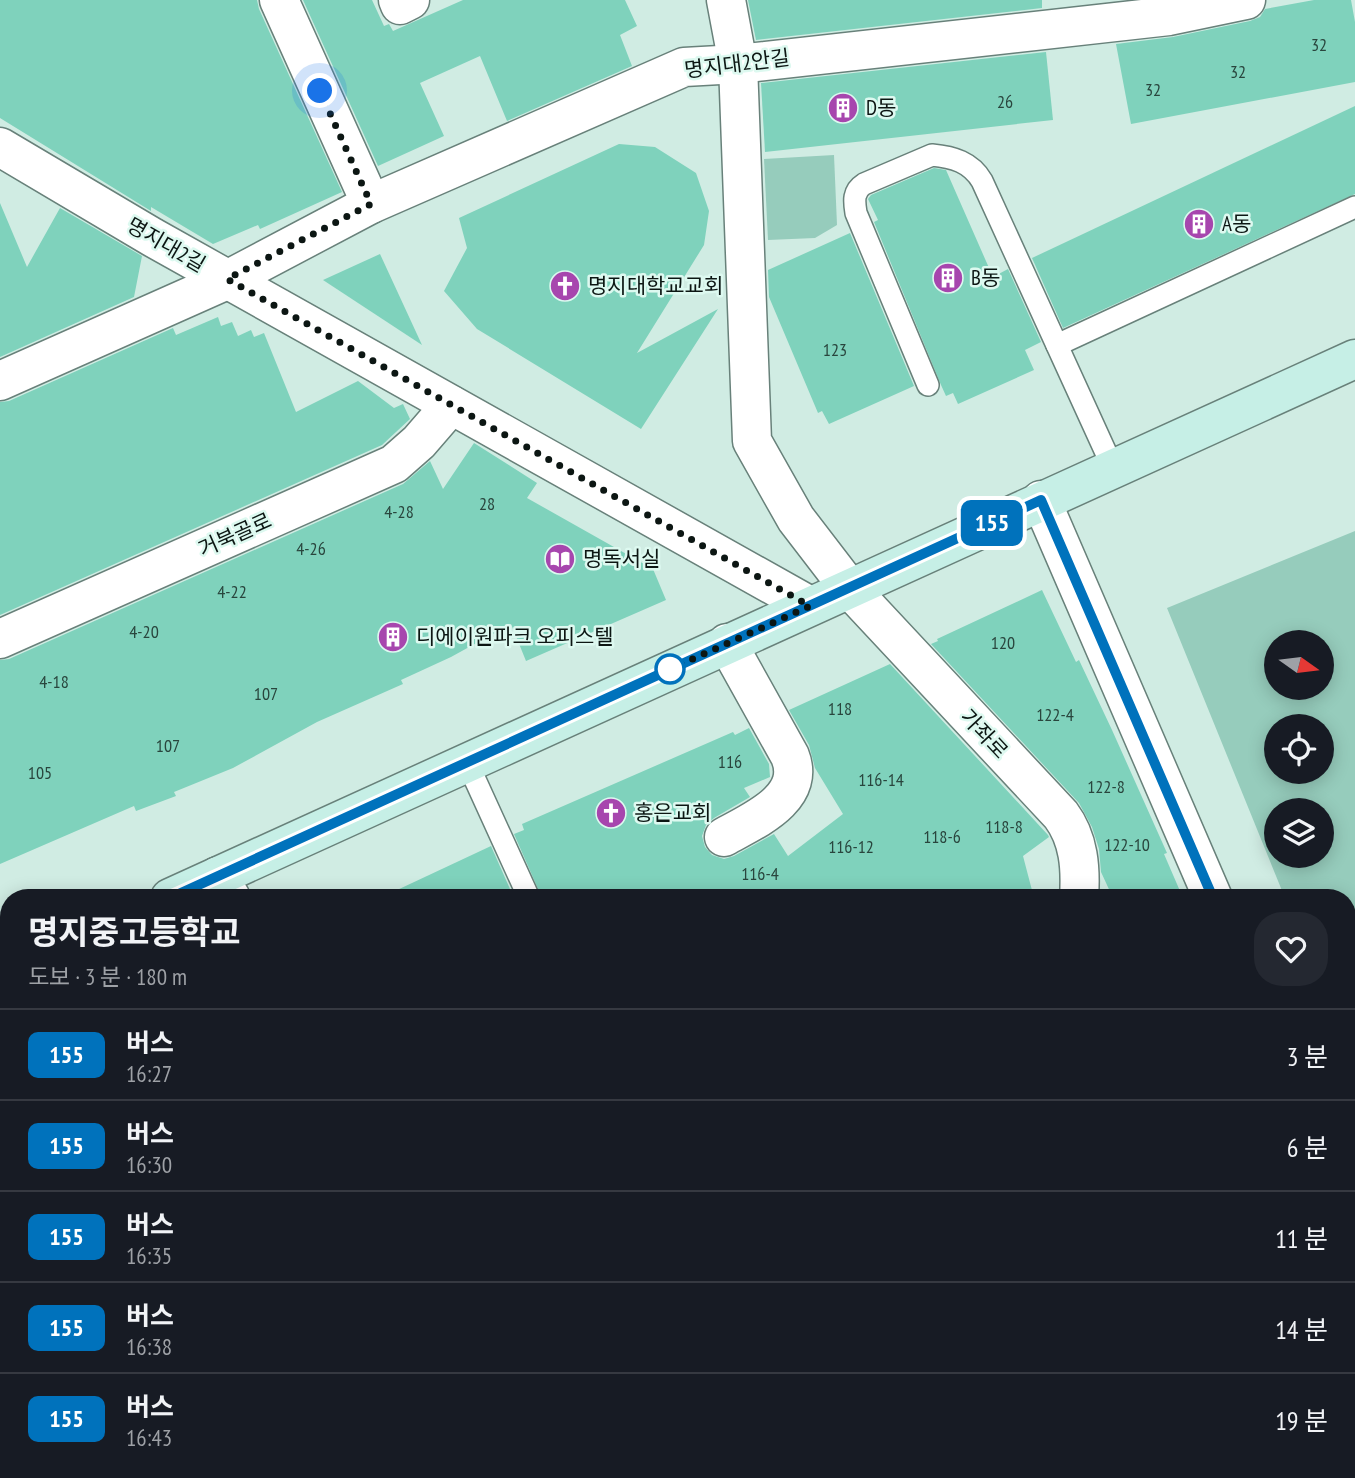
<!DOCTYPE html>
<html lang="ko">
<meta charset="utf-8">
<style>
body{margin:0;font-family:"PT Sans Narrow","Noto Sans KR",sans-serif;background:#242831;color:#f1f3f6;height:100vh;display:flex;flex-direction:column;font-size:26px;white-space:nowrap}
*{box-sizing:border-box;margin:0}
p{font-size:23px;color:#9ea1a6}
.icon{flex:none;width:38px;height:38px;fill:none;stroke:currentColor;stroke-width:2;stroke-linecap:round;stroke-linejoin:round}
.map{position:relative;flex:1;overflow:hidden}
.panel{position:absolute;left:0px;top:889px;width:1356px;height:590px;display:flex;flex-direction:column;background:#171b24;border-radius:28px 28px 0 0;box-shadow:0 4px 18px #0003}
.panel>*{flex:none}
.badge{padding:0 14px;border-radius:10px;font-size:24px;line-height:46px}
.needle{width:46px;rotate:104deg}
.buttons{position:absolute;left:1264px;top:630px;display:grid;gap:14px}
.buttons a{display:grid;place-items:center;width:70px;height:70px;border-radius:50%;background:#171b24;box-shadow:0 4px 18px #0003;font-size:35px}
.you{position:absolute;width:35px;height:35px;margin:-18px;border:5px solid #fff;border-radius:50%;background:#1a73e8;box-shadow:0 0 0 10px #1a73e833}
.map>.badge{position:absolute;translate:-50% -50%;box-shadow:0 0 0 4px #fff}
.round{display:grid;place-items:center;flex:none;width:74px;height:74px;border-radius:28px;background:#242831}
.headline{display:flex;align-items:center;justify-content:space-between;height:119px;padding:0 28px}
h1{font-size:33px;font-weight:700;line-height:52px}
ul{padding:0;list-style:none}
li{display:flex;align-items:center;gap:21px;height:91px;padding:0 28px;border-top:2px solid #363941}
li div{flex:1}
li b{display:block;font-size:26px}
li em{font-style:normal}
li .badge{min-width:77px;font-weight:700;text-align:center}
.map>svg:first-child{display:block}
.green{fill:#96ccbc;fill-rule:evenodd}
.building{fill:#7fd2bc}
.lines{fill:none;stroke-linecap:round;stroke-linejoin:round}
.service-casing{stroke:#68817a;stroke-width:24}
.minor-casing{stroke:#68817a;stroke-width:41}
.secondary-casing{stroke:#68817a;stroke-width:41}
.service{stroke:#fff;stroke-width:21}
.minor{stroke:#fff;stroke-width:38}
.secondary{stroke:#c6efe6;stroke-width:38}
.line-casing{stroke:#fff;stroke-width:16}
.line{stroke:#0072bc;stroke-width:10}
.walk{stroke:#0c1613;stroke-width:7;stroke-dasharray:0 12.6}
.stop-dot{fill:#fff;stroke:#0072bc;stroke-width:3.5}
.labels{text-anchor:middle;stroke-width:5;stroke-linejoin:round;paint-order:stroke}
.number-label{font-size:18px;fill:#29453d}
.street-label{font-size:21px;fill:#0c1613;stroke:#ddf9f0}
.poi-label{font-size:21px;fill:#0c1613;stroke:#ddf9f0;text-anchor:start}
</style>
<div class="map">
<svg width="1355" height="1478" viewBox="0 0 1355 1478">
<rect width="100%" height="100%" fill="#d0ece3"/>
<!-- green -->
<g class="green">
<path d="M 834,155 L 837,225 L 815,238 L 768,240 L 764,159 Z"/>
<path d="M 1355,531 L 1355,915 L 1348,918 L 1348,898 L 1285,898 L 1167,608 ZM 1321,642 L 1321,688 L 1276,688 L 1276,642 ZM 1321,726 L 1321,772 L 1276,772 L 1276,726 ZM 1276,810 L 1321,810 L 1321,856 L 1276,856 Z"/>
</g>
<!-- building -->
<g class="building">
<path d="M 0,0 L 257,0 L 259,9 L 342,192 L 260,229 L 258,225 L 213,244 L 151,207 L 151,211 L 0,118 Z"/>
<path d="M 303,0 L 372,0 L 384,26 L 389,24 L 393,31 L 463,0 L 625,0 L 637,26 L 620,35 L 632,66 L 507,121 L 480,56 L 420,83 L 444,136 L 378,166 Z"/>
<path d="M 748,0 L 1042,0 L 1042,8 L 756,40 Z"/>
<path d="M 1314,0 L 1351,0 L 1355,22 L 1355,82 L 1131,124 L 1116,44 L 1173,37 L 1250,21 L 1260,17 L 1265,9 Z"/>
<path d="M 1046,52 L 1053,120 L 765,152 L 761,83 Z"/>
<path d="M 1355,106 L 1355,194 L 1063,328 L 1032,258 Z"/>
<path d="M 619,144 L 655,147 L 696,173 L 709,211 L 704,245 L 637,353 L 718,309 L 641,429 L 477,329 L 444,291 L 467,248 L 459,218 Z"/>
<path d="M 934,168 L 946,170 L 993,277 L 1008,269 L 1041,342 L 1025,350 L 1034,370 L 958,404 L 953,393 L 946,396 L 941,385 L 874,222 L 878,220 L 868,199 L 871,195 Z"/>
<path d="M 0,203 L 27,267 L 60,208 L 142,256 L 134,297 L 0,357 Z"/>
<path d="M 850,233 L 914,386 L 829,424 L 822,411 L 818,413 L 769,297 L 768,270 Z"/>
<path d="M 380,254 L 422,345 L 323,280 Z"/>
<path d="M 218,317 L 221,326 L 232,322 L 238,336 L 251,330 L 254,337 L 264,333 L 296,412 L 358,381 L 394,408 L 403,404 L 410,419 L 382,445 L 0,615 L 0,402 L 9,401 L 173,328 L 176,335 Z"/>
<path d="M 474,443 L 537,483 L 527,498 L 653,569 L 666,600 L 526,661 L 511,624 L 451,657 L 401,680 L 403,684 L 317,722 L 233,768 L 174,792 L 176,796 L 136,811 L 134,806 L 0,864 L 0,660 L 9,659 L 403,484 L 430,461 L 443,489 Z"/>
<path d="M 1042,590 L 1076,662 L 1079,660 L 1112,730 L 1167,853 L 1164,854 L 1183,898 L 1113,898 L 1101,872 L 1099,849 L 1092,827 L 1079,803 L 931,644 L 938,641 L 937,639 Z"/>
<path d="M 890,664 L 1048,835 L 1049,837 L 1023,856 L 1034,898 L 542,898 L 514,834 L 524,830 L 522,824 L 733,732 L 735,735 L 749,728 L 769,764 L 770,777 L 744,788 L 750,797 L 714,818 L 706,825 L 702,836 L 705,847 L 712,855 L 724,859 L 734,856 L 774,834 L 788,856 L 843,814 L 815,768 L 809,745 L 789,710 Z"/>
<path d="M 491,846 L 514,898 L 380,898 Z"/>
</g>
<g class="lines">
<!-- service casing -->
<g class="service-casing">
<g id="service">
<path d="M 1057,345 L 1355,207"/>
<path d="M 928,385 L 856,213 C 854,201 853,191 864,184 L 932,155 C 953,157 971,162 982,181 L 1113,468"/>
<path d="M 467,762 L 529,898"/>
<path d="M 346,1478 L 347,1470"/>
</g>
</g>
<!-- minor casing -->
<g class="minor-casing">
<g id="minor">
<path d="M 279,0 L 371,204"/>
<path d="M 398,0 L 400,5 L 410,0"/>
<path d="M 726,0 L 738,64 L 752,441 L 796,519 L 849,588 L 1061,815 C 1079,839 1081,868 1079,898"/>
<path d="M 0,147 L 152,237 L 810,606"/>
<path d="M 0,381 L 227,280 L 371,204 L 684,67 L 738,64 L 1169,16 L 1246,0"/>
<path d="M 1041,500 L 1213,898"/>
<path d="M 0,639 L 394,464 L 419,442 L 451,405"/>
<path d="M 724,837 C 752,821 807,799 790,756 L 727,643"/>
<path d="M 218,876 L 231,898"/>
<path d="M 1348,1209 L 1355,1227"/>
<path d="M 0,1211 L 9,1207"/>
<path d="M 1348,1372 L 1355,1368"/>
<path d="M 0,1461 L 9,1457"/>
<path d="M 268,1470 L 272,1478"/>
<path d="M 540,1470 L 543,1478"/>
<path d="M 842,1470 L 845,1478"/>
<path d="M 1022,1478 L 1022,1470"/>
<path d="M 1118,1478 L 1136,1470"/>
</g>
</g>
<!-- secondary casing -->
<g class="secondary-casing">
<g id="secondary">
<path d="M 170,898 L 1355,359"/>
<path d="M 0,975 L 9,971"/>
</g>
</g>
<!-- service -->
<use href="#service" class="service"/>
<!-- minor -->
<use href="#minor" class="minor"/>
<!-- secondary -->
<use href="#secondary" class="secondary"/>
</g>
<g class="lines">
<!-- line casing -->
<g class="line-casing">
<path id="line" d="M 170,898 L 1041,500 L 1213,898"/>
</g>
<!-- line -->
<use href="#line" class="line"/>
<!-- walk -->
<path class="walk" d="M 320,91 L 371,204 L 227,279 L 810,606 L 664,672 L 670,669"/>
</g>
<!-- icons -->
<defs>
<g id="building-disc" transform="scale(1.575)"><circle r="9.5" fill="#a746ae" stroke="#ddf9f0"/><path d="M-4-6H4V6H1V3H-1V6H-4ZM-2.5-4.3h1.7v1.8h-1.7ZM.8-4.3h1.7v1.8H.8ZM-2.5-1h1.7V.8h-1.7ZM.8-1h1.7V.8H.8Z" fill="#fff"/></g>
<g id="church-disc" transform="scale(1.575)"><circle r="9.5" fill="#a746ae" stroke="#ddf9f0"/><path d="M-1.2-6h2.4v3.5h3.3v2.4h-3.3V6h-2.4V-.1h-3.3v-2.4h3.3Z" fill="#fff"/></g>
<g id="library-disc" transform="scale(1.575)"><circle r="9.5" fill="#a746ae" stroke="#ddf9f0"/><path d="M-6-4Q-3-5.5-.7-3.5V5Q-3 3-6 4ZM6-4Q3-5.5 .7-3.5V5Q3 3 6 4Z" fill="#fff"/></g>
</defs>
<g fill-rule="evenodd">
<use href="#building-disc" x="843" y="108"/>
<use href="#building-disc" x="1199" y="224"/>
<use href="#building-disc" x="948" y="278"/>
<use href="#church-disc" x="565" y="286"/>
<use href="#library-disc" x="560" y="559"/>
<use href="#building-disc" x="393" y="637"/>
<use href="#church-disc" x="611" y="813"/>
</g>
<!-- markers -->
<circle class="stop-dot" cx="670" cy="669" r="14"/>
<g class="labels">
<!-- number labels -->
<g class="number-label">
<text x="1319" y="51">32</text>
<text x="1238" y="78">32</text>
<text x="1153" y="96">32</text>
<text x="1005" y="108">26</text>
<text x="835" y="356">123</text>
<text x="487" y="510">28</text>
<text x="399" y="518">4-28</text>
<text x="311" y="555">4-26</text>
<text x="232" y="598">4-22</text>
<text x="144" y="638">4-20</text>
<text x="1003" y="649">120</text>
<text x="54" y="688">4-18</text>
<text x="266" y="700">107</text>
<text x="840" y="715">118</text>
<text x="1055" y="721">122-4</text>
<text x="168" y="752">107</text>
<text x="730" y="768">116</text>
<text x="40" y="779">105</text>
<text x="881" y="786">116-14</text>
<text x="1106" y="793">122-8</text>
<text x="1004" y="833">118-8</text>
<text x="942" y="843">118-6</text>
<text x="1127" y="851">122-10</text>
<text x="851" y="853">116-12</text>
<text x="760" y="880">116-4</text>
</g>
<!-- street labels -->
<g class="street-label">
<text transform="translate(737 64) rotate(-7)" y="7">명지대2안길</text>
<text transform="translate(166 245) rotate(30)" y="7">명지대2길</text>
<text transform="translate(235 535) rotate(-24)" y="7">거북골로</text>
<text transform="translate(984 734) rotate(47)" y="7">가좌로</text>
</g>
<!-- poi labels -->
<g class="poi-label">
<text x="866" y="115">D동</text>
<text x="1222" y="231">A동</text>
<text x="971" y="285">B동</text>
<text x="588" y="293">명지대학교교회</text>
<text x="583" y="566">명독서실</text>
<text x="416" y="644">디에이원파크 오피스텔</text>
<text x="634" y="820">홍은교회</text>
</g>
</g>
</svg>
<div class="buttons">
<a><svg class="needle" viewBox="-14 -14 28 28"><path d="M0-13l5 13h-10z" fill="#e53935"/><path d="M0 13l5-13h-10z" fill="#9ea1a6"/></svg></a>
<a><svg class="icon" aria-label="locate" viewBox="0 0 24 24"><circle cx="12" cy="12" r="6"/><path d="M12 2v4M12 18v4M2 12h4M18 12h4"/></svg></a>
<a><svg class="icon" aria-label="layers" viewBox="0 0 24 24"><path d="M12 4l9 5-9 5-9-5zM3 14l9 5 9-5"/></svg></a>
</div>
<div class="you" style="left:320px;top:91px"></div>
<b class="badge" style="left:992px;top:523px;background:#0072bc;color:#fff">155</b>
<section class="panel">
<div class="headline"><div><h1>명지중고등학교</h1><p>도보 · 3 분 · 180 m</p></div><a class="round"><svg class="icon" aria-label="heart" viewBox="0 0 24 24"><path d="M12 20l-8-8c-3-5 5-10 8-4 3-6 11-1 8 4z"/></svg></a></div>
<ul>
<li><span class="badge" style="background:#0072bc;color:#fff">155</span><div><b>버스</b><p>16:27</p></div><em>3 분</em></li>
<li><span class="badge" style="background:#0072bc;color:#fff">155</span><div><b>버스</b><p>16:30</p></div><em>6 분</em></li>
<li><span class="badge" style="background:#0072bc;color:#fff">155</span><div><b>버스</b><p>16:35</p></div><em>11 분</em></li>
<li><span class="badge" style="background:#0072bc;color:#fff">155</span><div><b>버스</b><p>16:38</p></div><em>14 분</em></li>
<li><span class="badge" style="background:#0072bc;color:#fff">155</span><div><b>버스</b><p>16:43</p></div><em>19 분</em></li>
</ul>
</section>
</div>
